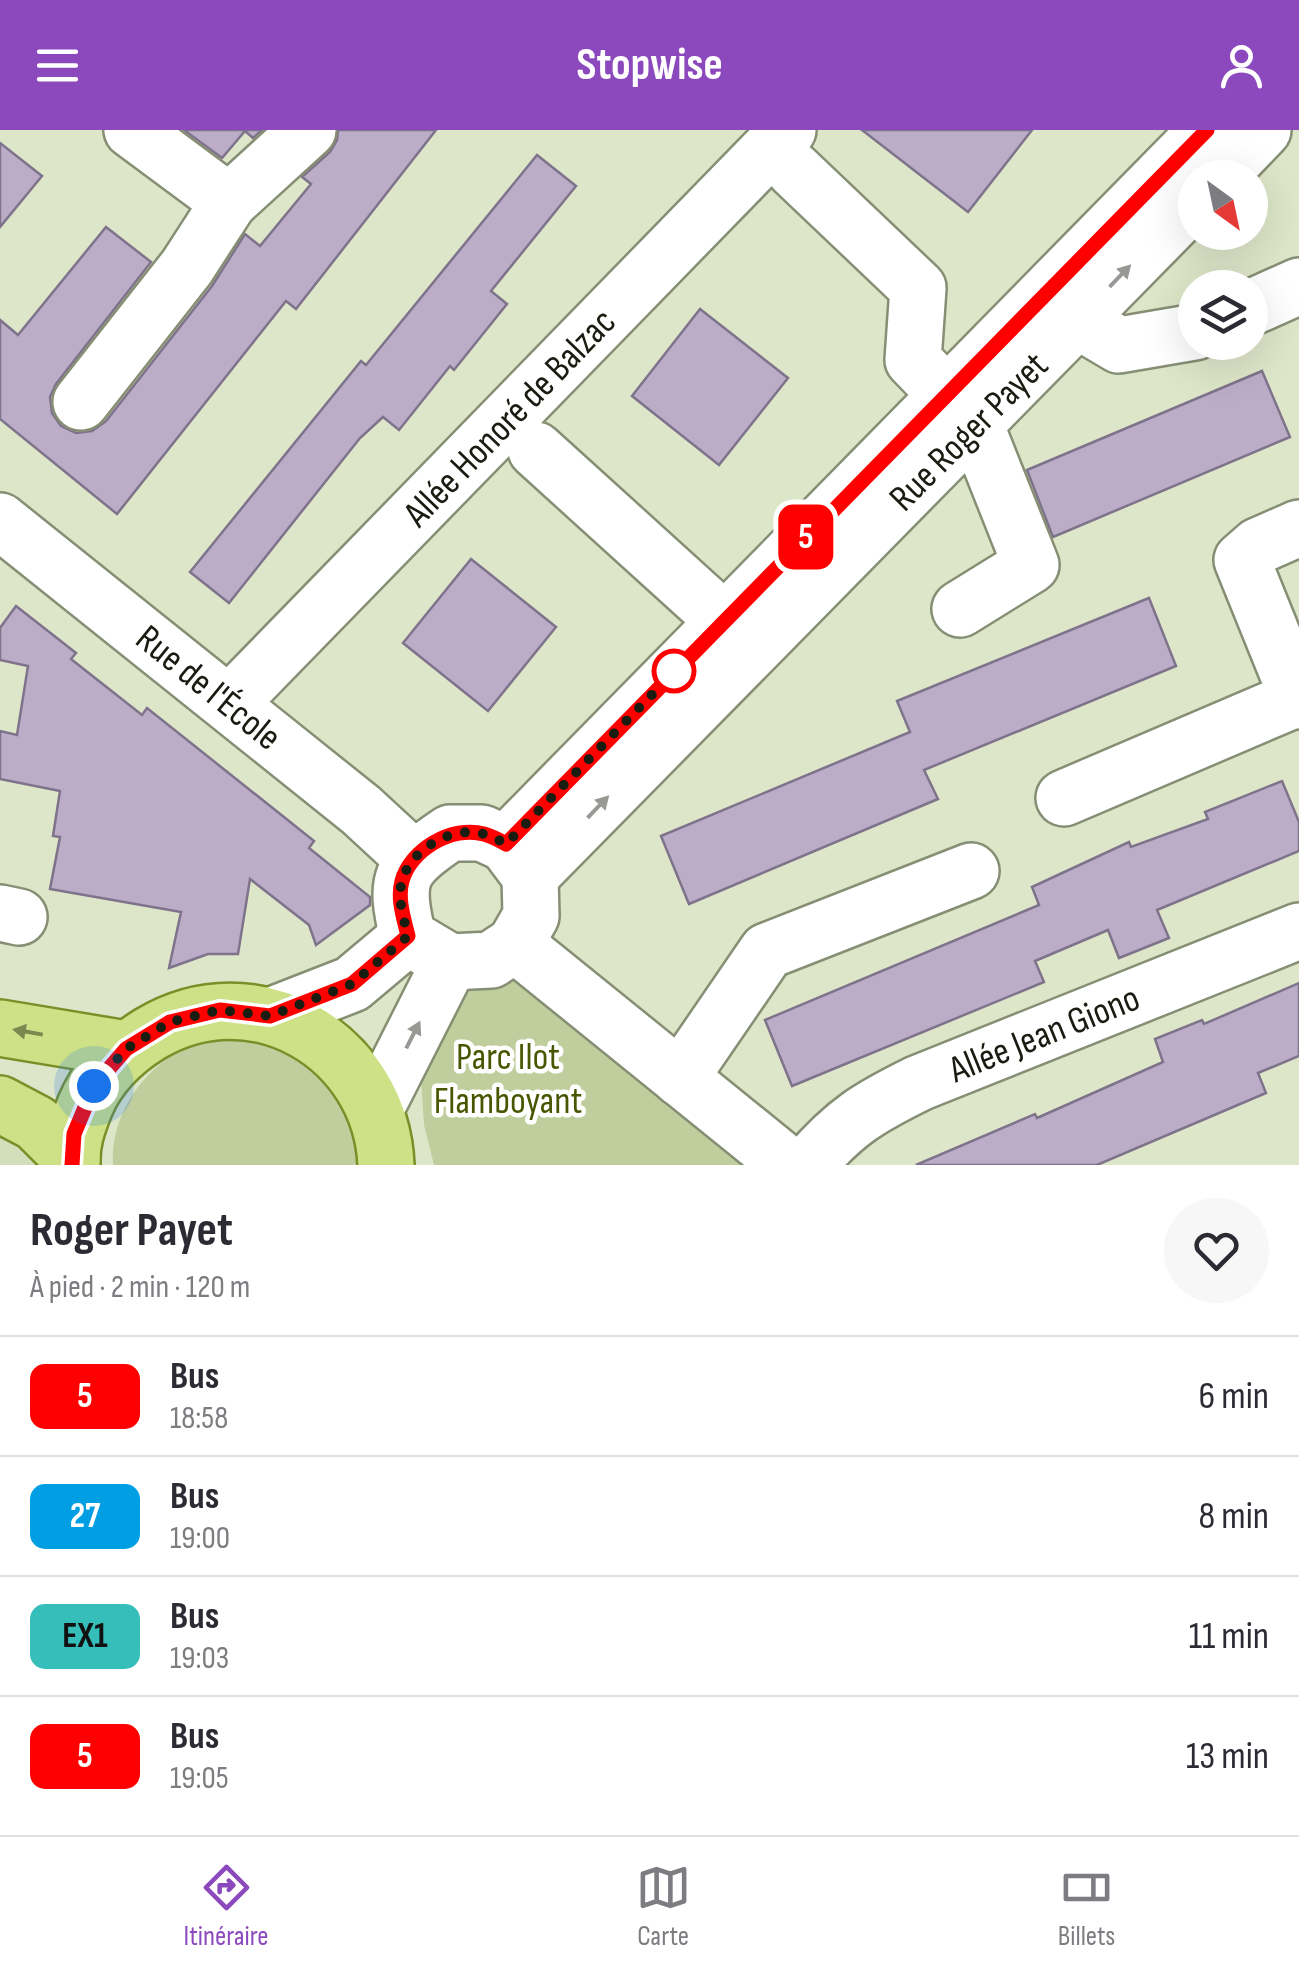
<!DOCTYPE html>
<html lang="fr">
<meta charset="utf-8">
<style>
body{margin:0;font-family:"Sofia Sans Condensed",sans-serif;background:#f7f7f7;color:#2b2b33;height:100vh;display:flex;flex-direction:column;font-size:38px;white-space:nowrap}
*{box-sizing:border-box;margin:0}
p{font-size:32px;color:#7c7c81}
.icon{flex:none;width:55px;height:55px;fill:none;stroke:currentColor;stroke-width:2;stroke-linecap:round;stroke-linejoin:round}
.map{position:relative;height:1035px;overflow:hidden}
.details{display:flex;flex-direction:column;background:#fff;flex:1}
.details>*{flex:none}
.badge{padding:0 20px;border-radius:15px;font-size:35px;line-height:65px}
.needle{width:65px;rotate:147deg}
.controls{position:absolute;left:1178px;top:30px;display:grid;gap:20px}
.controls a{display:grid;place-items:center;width:90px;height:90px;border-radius:50%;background:#fff;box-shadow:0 10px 40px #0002;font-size:50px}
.you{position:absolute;width:50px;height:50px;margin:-25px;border:8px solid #fff;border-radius:50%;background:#1a73e8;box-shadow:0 0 0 15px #1a73e833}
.map>.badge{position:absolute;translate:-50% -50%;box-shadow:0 0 0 5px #fff}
.round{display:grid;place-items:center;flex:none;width:105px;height:105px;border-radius:52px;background:#f7f7f7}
.head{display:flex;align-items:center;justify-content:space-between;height:170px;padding:0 30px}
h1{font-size:48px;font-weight:700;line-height:75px}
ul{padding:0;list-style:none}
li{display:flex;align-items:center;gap:30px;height:120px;padding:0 30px;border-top:2px solid #e1e1e2}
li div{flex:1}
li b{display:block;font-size:38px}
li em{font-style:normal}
li .badge{min-width:110px;font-weight:700;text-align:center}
header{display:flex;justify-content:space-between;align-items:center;height:130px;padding:0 30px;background:#8c49bd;color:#fff;font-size:45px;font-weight:700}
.tabs{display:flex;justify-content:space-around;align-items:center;height:140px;border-top:2px solid #e1e1e2;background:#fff;font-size:28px;color:#7c7c81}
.tabs a{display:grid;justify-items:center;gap:5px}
.tabs .on{color:#8c49bd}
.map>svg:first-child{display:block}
.built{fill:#d3deba}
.green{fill:#bfce9c}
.building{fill:#bbadc8;stroke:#7f738b;stroke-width:2.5}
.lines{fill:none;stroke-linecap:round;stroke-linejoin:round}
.minor-casing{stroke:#868e74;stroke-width:60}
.major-casing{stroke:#7a8f28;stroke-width:60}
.minor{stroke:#fff;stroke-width:55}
.major{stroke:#cee186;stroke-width:55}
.oneway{fill:#989994}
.oneway2{fill:#7d8851}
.line-casing{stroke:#fff;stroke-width:22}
.line{stroke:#f00;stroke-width:15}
.walk{stroke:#191c11;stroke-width:10;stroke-dasharray:0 18}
.stop-dot{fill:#fff;stroke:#f00;stroke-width:5}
.labels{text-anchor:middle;stroke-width:9;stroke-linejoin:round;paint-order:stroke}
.street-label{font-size:38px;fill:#191c11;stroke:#fff}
.park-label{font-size:38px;fill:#475700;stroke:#fff}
</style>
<header><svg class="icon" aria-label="menu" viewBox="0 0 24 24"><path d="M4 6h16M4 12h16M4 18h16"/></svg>Stopwise<svg class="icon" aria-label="person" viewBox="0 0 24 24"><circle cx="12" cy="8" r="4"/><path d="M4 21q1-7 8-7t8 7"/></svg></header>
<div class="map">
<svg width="1299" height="1035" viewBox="0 0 1299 1035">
<rect width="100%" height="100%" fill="#dee6c9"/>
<!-- built -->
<path class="built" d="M 0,998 L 81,1035 L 0,1035 Z"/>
<!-- green -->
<g class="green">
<path d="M 518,842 L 756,1035 L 434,1035 L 424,995 L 420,932 L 457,861 Z"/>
<path d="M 249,907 L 312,931 L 353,984 L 362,1035 L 113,1035 C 110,988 140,942 181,920 C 202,909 226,908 249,907 Z"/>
</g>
<!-- building -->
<g class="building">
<path d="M 184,0 L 262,0 L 253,8 L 245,1 L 222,28 Z"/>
<path d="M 338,0 L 436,0 L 296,179 L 286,171 L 117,384 L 0,289 L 0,190 L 18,205 L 106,97 L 151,132 L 56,254 L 50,267 L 52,283 L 61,296 L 76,303 L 92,301 L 106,291 L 212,156 L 245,104 L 260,116 L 311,54 L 302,47 L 330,22 L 337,10 Z"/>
<path d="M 862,0 L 1032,0 L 968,82 Z"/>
<path d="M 0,13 L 42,46 L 0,97 Z"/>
<path d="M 537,25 L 576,56 L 491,161 L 507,174 L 454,240 L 450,236 L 399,300 L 383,287 L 360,308 L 229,473 L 190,442 L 361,231 L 366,235 Z"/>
<path d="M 700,179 L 788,248 L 719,335 L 632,266 Z"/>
<path d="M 1262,241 L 1290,307 L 1053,407 L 1027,340 Z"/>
<path d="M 471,429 L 556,497 L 488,581 L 403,513 Z"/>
<path d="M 1149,468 L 1176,536 L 924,640 L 938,669 L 689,774 L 661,706 L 910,602 L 897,571 Z"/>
<path d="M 16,476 L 76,523 L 71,529 L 142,585 L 147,578 L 314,711 L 309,718 L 370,767 L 370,775 L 316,815 L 309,795 L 250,749 L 238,824 L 208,824 L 169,838 L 181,782 L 50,759 L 60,707 L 53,706 L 60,661 L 0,649 L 0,601 L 17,605 L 28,536 L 0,530 L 0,498 Z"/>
<path d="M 1282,651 L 1299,692 L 1299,721 L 1157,780 L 1169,808 L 1119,828 L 1108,800 L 1035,831 L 1044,852 L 792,956 L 765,890 L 1039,775 L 1032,757 L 1129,712 L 1131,717 L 1208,689 L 1205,682 Z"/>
<path d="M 1299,853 L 1299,926 L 1258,943 L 1266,963 L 1097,1035 L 916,1035 L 1035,984 L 1037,988 L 1163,932 L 1155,909 L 1202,890 L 1204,894 Z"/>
</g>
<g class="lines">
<!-- minor casing -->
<g class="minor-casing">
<g id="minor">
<path d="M 794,40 L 918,158 L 913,230 L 975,294 L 1031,435 L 960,479"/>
<path d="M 1217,48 L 1263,0"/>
<path d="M 229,72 L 308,0"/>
<path d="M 1053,161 L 1077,190 L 1119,215 L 1195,202"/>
<path d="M 1250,178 L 1299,156"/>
<path d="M 81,272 L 187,137 L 229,72 L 132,0"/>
<path d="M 536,320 L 752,516"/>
<path d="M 0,391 L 361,680 L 413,728"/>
<path d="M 1299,398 L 1258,416 L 1242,430 L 1299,571"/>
<path d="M 230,573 L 788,0"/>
<path d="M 1064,668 L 1298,568"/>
<path d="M 450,703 L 482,703 L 506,714 L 530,746 L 531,786 L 515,814 L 491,830 L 450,832 L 408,807 C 393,746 400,737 450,703 Z"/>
<path d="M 506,714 L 1207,0"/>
<path d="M 530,746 L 1195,70"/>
<path d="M 0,783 L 19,787"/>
<path d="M 515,814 L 788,1035"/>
<path d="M 270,886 L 352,854 L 408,807"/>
<path d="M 680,948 L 767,821 L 971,741"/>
<path d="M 376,978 L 450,832"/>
<path d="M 808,1035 C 845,992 868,978 919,953 L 1299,801"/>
</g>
</g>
<!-- major casing -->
<g class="major-casing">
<g id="major">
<path d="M 0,898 L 126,919"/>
<path d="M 0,974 L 36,993 L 72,1029"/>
<path d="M 72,1035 C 71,1013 77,996 85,976 C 98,945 121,922 150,904 C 254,841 381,916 386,1035"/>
</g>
</g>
<!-- minor -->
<use href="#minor" class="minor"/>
<!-- major -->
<use href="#major" class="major"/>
</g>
<!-- one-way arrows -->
<defs><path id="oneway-solid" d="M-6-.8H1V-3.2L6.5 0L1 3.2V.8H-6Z" transform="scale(2.5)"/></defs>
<g class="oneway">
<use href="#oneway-solid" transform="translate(1120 146) rotate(-46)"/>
<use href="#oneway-solid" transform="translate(598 677) rotate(-46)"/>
<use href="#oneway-solid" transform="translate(413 905) rotate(-63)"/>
</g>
<use class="oneway2" href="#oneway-solid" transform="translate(28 902) rotate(-170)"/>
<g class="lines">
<!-- line casing -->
<g class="line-casing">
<path id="line" d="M 72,1035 L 74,1004 L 94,956 L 126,919 L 170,892 L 220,880 L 270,886 L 352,854 L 408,806 C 404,789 397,769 402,751 C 410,720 452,695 484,704 C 491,706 499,710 506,714 L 1207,0"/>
</g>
<!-- line -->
<use href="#line" class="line"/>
<!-- walk -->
<path class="walk" d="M 94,956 L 126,919 L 170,892 L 220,880 L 270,886 L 352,854 L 408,806 C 404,789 397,769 402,751 C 410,720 452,695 484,704 C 491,706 499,710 506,714 L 677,539 L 674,541"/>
</g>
<!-- markers -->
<circle class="stop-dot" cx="674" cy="541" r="20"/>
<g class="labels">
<!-- street labels -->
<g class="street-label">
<text transform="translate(509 287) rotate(-46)" y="13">Allée Honoré de Balzac</text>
<text transform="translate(968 301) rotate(-45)" y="13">Rue Roger Payet</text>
<text transform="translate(209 557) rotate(39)" y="13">Rue de l'École</text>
<text transform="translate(1044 903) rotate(-22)" y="13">Allée Jean Giono</text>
</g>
<!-- park labels -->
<g class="park-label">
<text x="508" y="939">Parc Ilot<tspan x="508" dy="44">Flamboyant</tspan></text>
</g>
</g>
</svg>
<div class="controls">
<a><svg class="needle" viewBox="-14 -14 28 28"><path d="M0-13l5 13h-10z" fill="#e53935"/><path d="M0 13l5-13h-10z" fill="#7c7c81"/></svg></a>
<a><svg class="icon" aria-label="layers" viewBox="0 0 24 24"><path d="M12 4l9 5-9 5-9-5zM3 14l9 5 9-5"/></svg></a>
</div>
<div class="you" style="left:94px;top:956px"></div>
<b class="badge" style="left:806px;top:407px;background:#f00;color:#fff">5</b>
</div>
<section class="details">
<div class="head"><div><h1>Roger Payet</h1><p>À pied · 2 min · 120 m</p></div><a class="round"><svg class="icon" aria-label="heart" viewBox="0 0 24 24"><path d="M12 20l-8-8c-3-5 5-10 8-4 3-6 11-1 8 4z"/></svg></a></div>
<ul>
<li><span class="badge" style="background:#f00;color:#fff">5</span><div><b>Bus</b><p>18:58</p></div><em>6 min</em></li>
<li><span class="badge" style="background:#009fe3;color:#fff">27</span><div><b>Bus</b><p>19:00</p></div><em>8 min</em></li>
<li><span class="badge" style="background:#36bfba;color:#111">EX1</span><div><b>Bus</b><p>19:03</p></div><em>11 min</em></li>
<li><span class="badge" style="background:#f00;color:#fff">5</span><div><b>Bus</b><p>19:05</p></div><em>13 min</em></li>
</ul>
</section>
<nav class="tabs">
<a class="on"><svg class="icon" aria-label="directions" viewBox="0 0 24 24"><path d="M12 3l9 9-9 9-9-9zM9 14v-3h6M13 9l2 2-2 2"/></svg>Itinéraire</a>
<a><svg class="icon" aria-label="map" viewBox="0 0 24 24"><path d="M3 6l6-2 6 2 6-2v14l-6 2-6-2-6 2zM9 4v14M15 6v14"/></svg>Carte</a>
<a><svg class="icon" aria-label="tickets" viewBox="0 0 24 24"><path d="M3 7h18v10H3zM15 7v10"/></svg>Billets</a>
</nav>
